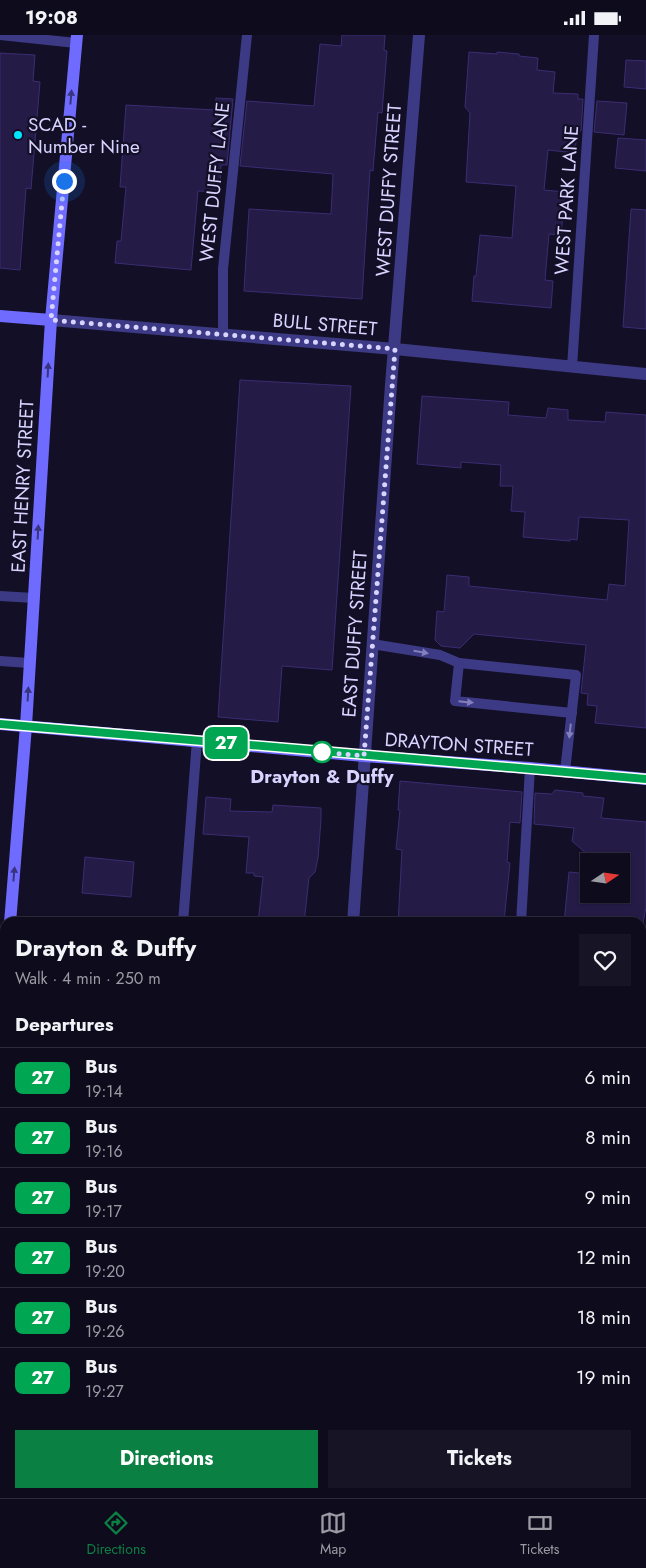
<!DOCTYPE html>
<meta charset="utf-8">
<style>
body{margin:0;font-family:Jost,sans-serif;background:#171425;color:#f1f3f6;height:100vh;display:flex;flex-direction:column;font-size:19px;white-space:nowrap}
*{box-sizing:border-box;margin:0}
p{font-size:16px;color:#9b9ba3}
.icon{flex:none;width:28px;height:28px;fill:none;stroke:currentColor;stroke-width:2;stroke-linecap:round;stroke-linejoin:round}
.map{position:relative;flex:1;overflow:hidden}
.sheet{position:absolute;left:0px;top:882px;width:646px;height:581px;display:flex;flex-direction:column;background:#0e0b1c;border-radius:15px 15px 0 0;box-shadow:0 1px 4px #0004,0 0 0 1px #2e2b3b}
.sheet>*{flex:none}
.badge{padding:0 10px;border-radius:8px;font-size:18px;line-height:32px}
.needle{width:32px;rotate:77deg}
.buttons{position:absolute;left:580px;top:818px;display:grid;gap:10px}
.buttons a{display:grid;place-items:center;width:50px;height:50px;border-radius:0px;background:#0e0b1c;box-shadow:0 1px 4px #0004,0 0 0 1px #2e2b3b;font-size:25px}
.you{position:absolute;width:25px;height:25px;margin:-12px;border:4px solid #fff;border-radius:50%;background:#1a73e8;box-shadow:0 0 0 8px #1a73e833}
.map>.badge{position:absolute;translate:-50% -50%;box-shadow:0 0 0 2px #fff}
h2{padding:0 15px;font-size:19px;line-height:45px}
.round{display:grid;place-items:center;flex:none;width:52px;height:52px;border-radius:0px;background:#171425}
.headline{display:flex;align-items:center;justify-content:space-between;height:85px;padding:0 15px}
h1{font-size:24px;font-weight:700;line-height:38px}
.cta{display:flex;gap:10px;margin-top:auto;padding:10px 15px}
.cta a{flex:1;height:58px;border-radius:0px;background:#0b8043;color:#fff;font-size:20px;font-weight:700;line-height:58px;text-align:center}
.cta a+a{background:#171425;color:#f1f3f6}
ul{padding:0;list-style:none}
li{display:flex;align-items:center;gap:15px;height:60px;padding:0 15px;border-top:1px solid #2e2b3b}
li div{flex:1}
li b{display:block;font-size:19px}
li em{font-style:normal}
li .badge{min-width:55px;font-weight:700;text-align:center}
.status{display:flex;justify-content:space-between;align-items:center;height:35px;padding:0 25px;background:#0e0b1c;direction:ltr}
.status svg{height:14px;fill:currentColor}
.tab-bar{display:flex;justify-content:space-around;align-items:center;height:70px;border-top:1px solid #2e2b3b;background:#0e0b1c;font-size:14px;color:#9b9ba3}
.tab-bar a{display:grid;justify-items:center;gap:2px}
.tab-bar .selected{color:#0b8043}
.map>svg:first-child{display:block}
.building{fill:#241b47;stroke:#3b2d73}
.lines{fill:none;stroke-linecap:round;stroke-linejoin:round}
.lane{stroke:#3d3a85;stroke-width:10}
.street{stroke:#3d3a85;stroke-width:12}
.secondary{stroke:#6f6bff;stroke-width:12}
.oneway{fill:#38347d}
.oneway2{fill:#837fbc}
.line-casing{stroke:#fff;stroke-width:11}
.line{stroke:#00a651;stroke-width:8}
.walk{stroke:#d9d4ff;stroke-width:5;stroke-dasharray:0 9}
.poi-dot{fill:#00e5ff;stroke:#130f26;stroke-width:2}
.stop-dot{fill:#fff;stroke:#00a651;stroke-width:2.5}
.labels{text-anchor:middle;stroke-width:4.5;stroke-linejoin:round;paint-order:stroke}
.poi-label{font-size:19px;fill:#d9d4ff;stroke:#130f26;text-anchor:start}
.street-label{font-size:19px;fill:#d9d4ff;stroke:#130f26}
.stop-label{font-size:19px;font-weight:bold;fill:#d9d4ff;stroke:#130f26}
</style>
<div class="status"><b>19:08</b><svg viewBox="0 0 49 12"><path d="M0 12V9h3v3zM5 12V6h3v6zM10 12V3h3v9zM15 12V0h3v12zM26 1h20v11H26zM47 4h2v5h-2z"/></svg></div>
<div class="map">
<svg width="646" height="1463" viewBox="0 0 646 1463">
<rect width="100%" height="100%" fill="#130f26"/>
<!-- building -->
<g class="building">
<path d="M 342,0 L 385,0 L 384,15 L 387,16 L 382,78 L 378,77 L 373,136 L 370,135 L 362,264 L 244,256 L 249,174 L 331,179 L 333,139 L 240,131 L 247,66 L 314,71 L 320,9 L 341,11 Z"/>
<path d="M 469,17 L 497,19 L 497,17 L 519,19 L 519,21 L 538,23 L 537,35 L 555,37 L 553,58 L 578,59 L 578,64 L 583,64 L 581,96 L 577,96 L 575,118 L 548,115 L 544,155 L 565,157 L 561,200 L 549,199 L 545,245 L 553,246 L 551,273 L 472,266 L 474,241 L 476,241 L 480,200 L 512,203 L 516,151 L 466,147 L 470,78 L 465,72 Z"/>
<path d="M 0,18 L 35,20 L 33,46 L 40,47 L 31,154 L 26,153 L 20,235 L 0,233 Z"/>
<path d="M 626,25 L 646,26 L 646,54 L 624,52 Z"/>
<path d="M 216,63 L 233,64 L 227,130 L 221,130 L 220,157 L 198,156 L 191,235 L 115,228 L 117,206 L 121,206 L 126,152 L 120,152 L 126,70 L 215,75 Z"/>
<path d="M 597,66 L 627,68 L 624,100 L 594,97 Z"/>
<path d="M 618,103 L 646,105 L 646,136 L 615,133 Z"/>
<path d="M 631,174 L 646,175 L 646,294 L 623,292 Z"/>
<path d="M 240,345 L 351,351 L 332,635 L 282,631 L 278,687 L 218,682 Z"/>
<path d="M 422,361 L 509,367 L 508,380 L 546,383 L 548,373 L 568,375 L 568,385 L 605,387 L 606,377 L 646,380 L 646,693 L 595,688 L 597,671 L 587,670 L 588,659 L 581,658 L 586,610 L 474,599 L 460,613 L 441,611 L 435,605 L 437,576 L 444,577 L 447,540 L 469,542 L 469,551 L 607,565 L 609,549 L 625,551 L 629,485 L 579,482 L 577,505 L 570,504 L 570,506 L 523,502 L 525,477 L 511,476 L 513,451 L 500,451 L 501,430 L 461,427 L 461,433 L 417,429 Z"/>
<path d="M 400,746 L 522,757 L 520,788 L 510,787 L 507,827 L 510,828 L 504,886 L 485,884 L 485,888 L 398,888 L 402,815 L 396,814 L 400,775 L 398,775 Z"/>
<path d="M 555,755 L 583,758 L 583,761 L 604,763 L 601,783 L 646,787 L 646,872 L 643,888 L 564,888 L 569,837 L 589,839 L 589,859 L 621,859 L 621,826 L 595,826 L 572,806 L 574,793 L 534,789 L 535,758 L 552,759 Z"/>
<path d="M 206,762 L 231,764 L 230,776 L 272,777 L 273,770 L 321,773 L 321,785 L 318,823 L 315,837 L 309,843 L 304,888 L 258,888 L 263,842 L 254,841 L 254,838 L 246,838 L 249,802 L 203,799 Z"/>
<path d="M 85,822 L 134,827 L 131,862 L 82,858 Z"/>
</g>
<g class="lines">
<!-- lane -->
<g class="lane">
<path d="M 0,0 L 76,8"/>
<path d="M 223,299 L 223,234 L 247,0"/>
<path d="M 572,332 L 594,0"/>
<path d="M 0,561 L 34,563"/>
<path d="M 372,609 L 440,620 L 459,628 L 576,640 L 565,736"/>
<path d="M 0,626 L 29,628"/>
<path d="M 459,628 L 455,666 L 572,678"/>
<path d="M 183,888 L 197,705"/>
<path d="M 521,888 L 530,733"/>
<path d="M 140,1463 L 140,1459"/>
<path d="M 483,1463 L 483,1459"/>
</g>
<!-- street -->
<g class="street">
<path d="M 51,285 L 395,314 L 646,339"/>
<path d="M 353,888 L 391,350 L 419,0"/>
<path d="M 310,1463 L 311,1459"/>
</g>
<!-- secondary -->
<g class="secondary">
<path d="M 0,281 L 51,285"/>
<path d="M 0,689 L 364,721 L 530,733 L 646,744"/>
<path d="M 10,888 L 26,691 L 51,285 L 77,0"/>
<path d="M 0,1021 L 5,954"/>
<path d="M 0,1102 L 5,1103"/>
<path d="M 641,1158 L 646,1158"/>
</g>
</g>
<!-- one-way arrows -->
<defs><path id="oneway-solid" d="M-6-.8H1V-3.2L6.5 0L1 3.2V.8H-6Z" transform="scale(1.25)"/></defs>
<g class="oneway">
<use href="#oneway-solid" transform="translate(71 62) rotate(-85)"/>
<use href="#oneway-solid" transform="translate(48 335) rotate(-87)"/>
<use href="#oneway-solid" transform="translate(38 497) rotate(-87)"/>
<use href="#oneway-solid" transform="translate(28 659) rotate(-87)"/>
<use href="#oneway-solid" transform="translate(14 839) rotate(-85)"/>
</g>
<g class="oneway2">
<use href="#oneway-solid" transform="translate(421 617) rotate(10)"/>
<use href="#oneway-solid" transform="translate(466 667) rotate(6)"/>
<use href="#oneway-solid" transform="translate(570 696) rotate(96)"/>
</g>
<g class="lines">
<!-- line casing -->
<g class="line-casing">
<path id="line" d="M 0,689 C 215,708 431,724 646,744"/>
</g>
<!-- line -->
<use href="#line" class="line"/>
<!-- walk -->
<path class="walk" d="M 64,146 L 51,285 L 395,314 L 364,721 L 322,717"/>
</g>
<!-- markers -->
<circle class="poi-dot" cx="18" cy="100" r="5"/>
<circle class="stop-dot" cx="322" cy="717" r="10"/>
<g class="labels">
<!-- poi labels -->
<g class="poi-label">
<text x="28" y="96">SCAD -<tspan x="28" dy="22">Number Nine</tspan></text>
</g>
<!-- street labels -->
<g class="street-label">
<text transform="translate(214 147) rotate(-84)" y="7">WEST DUFFY LANE</text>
<text transform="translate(388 155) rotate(-86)" y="7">WEST DUFFY STREET</text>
<text transform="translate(566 165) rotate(-86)" y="7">WEST PARK LANE</text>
<text transform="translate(325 289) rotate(5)" y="7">BULL STREET</text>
<text transform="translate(22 451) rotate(-87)" y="7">EAST HENRY STREET</text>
<text transform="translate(354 599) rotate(-86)" y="7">EAST DUFFY STREET</text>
<text transform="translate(459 709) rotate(4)" y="7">DRAYTON STREET</text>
</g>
<!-- stop labels -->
<g class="stop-label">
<text x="322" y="748">Drayton &amp; Duffy</text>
</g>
</g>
</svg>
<div class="buttons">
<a><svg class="needle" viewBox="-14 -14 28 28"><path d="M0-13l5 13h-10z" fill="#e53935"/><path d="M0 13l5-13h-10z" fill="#9b9ba3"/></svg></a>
</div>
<div class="you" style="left:64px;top:146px"></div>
<b class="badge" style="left:226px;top:708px;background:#00a651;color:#fff">27</b>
<section class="sheet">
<div class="headline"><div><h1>Drayton &amp; Duffy</h1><p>Walk · 4 min · 250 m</p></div><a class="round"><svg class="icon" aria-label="heart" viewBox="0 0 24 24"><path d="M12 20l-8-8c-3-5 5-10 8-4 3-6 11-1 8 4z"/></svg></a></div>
<h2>Departures</h2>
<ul>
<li><span class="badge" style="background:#00a651;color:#fff">27</span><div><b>Bus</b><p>19:14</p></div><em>6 min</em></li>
<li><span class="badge" style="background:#00a651;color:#fff">27</span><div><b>Bus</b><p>19:16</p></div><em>8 min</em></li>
<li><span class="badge" style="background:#00a651;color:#fff">27</span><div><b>Bus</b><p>19:17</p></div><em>9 min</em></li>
<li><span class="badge" style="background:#00a651;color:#fff">27</span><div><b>Bus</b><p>19:20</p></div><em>12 min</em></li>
<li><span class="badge" style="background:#00a651;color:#fff">27</span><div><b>Bus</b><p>19:26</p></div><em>18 min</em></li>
<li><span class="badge" style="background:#00a651;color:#fff">27</span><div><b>Bus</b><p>19:27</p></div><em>19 min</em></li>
</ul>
<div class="cta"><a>Directions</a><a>Tickets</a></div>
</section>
</div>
<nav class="tab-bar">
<a class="selected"><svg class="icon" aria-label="directions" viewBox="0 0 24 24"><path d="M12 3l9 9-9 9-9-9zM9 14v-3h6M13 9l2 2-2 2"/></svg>Directions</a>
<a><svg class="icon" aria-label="map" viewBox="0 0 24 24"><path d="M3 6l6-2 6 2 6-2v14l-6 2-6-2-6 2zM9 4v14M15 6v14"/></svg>Map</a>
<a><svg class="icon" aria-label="tickets" viewBox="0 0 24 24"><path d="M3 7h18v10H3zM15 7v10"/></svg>Tickets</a>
</nav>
